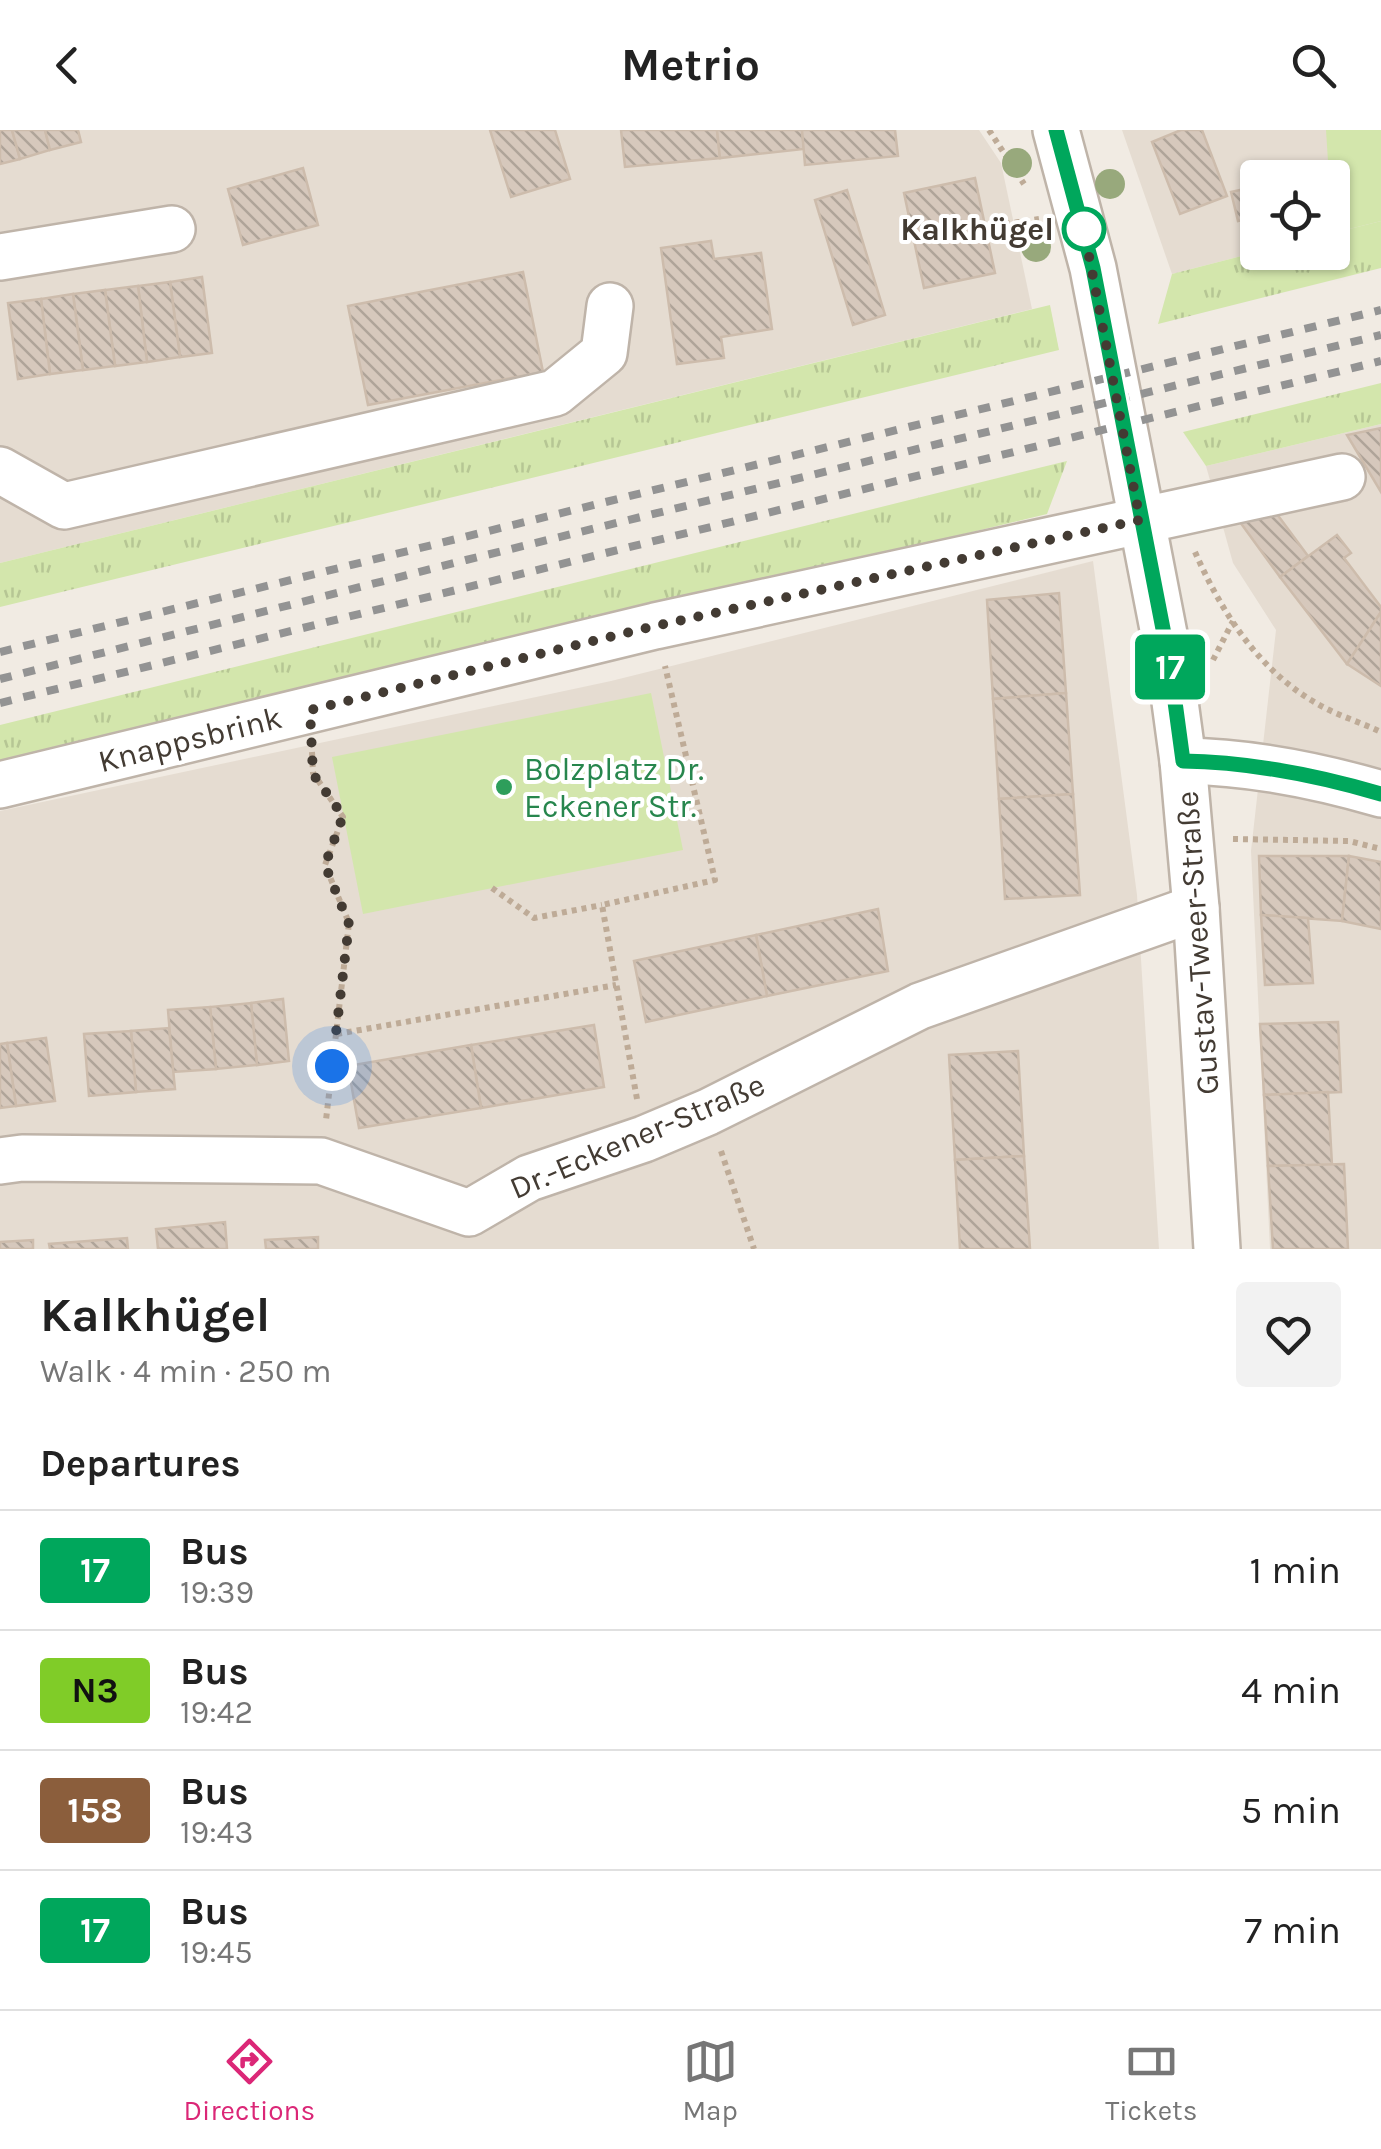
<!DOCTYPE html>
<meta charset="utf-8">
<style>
body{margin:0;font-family:Karla,sans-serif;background:#f2f2f2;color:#222;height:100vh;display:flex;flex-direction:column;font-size:38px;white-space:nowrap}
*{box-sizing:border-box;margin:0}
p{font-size:32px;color:#767676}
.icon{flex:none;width:55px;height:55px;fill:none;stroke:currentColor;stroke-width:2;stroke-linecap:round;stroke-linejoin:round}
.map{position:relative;height:1119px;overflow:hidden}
.drawer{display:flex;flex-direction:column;background:#fff;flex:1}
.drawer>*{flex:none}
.badge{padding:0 20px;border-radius:8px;font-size:35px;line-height:65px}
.fabs{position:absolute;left:1240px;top:30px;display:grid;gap:20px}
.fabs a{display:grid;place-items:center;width:110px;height:110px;border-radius:10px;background:#fff;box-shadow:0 2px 8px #0004;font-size:50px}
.you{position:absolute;width:50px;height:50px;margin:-25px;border:8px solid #fff;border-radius:50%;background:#1a73e8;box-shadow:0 0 0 15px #1a73e833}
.map>.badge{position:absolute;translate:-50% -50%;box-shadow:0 0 0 5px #fff}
h2{padding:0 40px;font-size:38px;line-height:90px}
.round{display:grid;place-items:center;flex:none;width:105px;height:105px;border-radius:10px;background:#f2f2f2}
.head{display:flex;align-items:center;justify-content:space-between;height:170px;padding:0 40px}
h1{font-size:48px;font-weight:700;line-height:75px}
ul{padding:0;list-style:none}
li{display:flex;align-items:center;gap:30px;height:120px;padding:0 40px;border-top:2px solid #e0e0e0}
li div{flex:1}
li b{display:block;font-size:38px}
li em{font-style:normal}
li .badge{min-width:110px;font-weight:700;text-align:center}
header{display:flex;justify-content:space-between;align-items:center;height:130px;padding:0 40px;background:#fff;font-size:45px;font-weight:700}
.tab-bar{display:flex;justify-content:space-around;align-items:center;height:140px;border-top:2px solid #e0e0e0;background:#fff;font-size:28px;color:#767676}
.tab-bar a{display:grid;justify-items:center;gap:5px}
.tab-bar .selected{color:#db2777}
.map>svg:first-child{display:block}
.residential{fill:#e5dcd1}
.grass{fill:url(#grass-tufts)}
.park{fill:#d3e6ac}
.building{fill:url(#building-back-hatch);stroke:#cdbcac;stroke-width:2.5}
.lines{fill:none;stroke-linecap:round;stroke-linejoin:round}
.minor-casing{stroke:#bfb4a9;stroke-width:50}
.path{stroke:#beab97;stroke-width:6;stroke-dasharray:5 5;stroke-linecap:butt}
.minor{stroke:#fff;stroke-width:45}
.rail{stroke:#939393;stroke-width:8;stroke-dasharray:12 12;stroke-linecap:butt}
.tree{fill:#98a97c}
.line-casing{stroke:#fff;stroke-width:22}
.line{stroke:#00a75c;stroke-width:15}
.walk{stroke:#433b33;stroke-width:10;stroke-dasharray:0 18}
.stop-dot{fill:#fff;stroke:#00a75c;stroke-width:5}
.leisure-dot{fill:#2e9e5b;stroke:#fff;stroke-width:4}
.labels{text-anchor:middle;stroke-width:8;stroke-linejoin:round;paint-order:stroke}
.stop-label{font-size:32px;font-weight:bold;fill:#433b33;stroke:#fff;text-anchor:end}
.street-label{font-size:32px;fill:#433b33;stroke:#fff}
.leisure-label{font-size:32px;fill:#27864d;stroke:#fff;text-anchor:start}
</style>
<header><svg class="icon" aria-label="back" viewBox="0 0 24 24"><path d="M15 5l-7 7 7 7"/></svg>Metrio<svg class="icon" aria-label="search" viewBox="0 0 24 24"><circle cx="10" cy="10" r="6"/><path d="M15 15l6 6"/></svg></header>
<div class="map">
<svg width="1381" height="1119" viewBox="0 0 1381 1119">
<defs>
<pattern id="grass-tufts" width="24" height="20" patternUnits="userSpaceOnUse" patternTransform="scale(2.5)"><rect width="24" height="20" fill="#d3e6ac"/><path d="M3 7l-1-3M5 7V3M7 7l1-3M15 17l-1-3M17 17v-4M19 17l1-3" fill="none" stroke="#b6c694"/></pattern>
<pattern id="building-back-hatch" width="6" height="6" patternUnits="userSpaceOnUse" patternTransform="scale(2.5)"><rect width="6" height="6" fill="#d6c8bc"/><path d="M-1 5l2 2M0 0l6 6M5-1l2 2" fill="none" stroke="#afa499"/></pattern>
</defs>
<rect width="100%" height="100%" fill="#f1ebe3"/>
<!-- residential -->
<g class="residential">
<path d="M 0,0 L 979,0 L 1001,33 L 1032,179 L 0,433 Z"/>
<path d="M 1122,0 L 1381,0 L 1381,91 L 1333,103 L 1332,48 L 1258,48 L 1257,122 L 1172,144 Z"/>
<path d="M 1381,294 L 1381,1119 L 1270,1119 L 1251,721 L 1276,500 L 1233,433 L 1206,336 Z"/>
<path d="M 1093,431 L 1137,765 L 1159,1119 L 0,1119 L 0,681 L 611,551 Z"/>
</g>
<!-- grass -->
<g class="grass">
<path d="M 1381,91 L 1381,138 L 1158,194 L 1172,144 L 1257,122 L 1332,122 L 1333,103 Z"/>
<path d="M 1050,175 L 1059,220 L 0,477 L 0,433 Z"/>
<path d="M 1381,253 L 1381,294 L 1206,336 L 1183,302 Z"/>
<path d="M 1067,331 L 1047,384 L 0,635 L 0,595 Z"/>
</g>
<!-- park -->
<g class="park">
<path d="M 1326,0 L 1381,0 L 1381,91 L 1333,103 L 1332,48 L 1329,47 Z"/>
<path d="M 651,563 L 683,720 L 363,784 L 332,627 Z"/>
</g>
<!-- building -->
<g class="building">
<path d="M 0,0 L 12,0 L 20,29 L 0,34 Z"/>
<path d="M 12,0 L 45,0 L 50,20 L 20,29 Z"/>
<path d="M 45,0 L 78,0 L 81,12 L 50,20 Z"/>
<path d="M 490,0 L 555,0 L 570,49 L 511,67 Z"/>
<path d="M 621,0 L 717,0 L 720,28 L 625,37 Z"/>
<path d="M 717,0 L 802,0 L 804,19 L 720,28 Z"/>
<path d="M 802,0 L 895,0 L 898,26 L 805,35 Z"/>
<path d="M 1181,0 L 1202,0 L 1227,66 L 1180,84 L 1152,12 Z"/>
<path d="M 303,38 L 318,95 L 243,115 L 228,59 Z"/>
<path d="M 975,48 L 995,143 L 924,158 L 904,63 Z"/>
<path d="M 1258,56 L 1258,87 L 1238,91 L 1231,62 Z"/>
<path d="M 847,60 L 885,185 L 853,195 L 815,70 Z"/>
<path d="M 711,111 L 714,129 L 761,123 L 772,199 L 721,207 L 724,228 L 677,234 L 661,118 Z"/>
<path d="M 523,142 L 543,242 L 368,275 L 348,176 Z"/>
<path d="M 202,147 L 212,223 L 180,227 L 170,152 Z"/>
<path d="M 170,152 L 180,227 L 147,232 L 138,156 Z"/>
<path d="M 138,156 L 147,232 L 115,236 L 105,160 Z"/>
<path d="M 105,160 L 115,236 L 83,240 L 73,164 Z"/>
<path d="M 73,164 L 83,240 L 50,244 L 41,169 Z"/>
<path d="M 41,169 L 50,244 L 18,249 L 8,173 Z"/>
<path d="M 1381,298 L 1381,362 L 1347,305 Z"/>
<path d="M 1268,372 L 1308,426 L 1280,447 L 1240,392 Z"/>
<path d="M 1337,405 L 1351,423 L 1344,428 L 1381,477 L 1381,482 L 1347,534 L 1280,447 Z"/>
<path d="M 1059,463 L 1066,563 L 993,569 L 987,470 Z"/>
<path d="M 1381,482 L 1381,556 L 1347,534 Z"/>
<path d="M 1066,563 L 1073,664 L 999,669 L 993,569 Z"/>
<path d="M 1073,664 L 1080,765 L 1005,769 L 999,669 Z"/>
<path d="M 1259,726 L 1349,726 L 1342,791 L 1261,785 Z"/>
<path d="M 1349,726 L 1381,732 L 1381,799 L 1342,791 Z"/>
<path d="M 878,779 L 888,841 L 767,866 L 756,805 Z"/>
<path d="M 1261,785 L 1308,788 L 1313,853 L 1265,855 Z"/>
<path d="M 756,805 L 767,866 L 646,892 L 634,831 Z"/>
<path d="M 283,869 L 289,931 L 257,935 L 251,873 Z"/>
<path d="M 251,873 L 257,935 L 216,939 L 210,877 Z"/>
<path d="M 210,877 L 216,939 L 173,942 L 168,880 Z"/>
<path d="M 1338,892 L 1341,962 L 1264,965 L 1260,894 Z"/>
<path d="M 594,895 L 604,957 L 481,978 L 471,915 Z"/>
<path d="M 169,898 L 175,959 L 136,962 L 131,901 Z"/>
<path d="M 131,901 L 136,962 L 89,966 L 84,904 Z"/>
<path d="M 46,908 L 55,971 L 16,976 L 7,913 Z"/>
<path d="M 7,913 L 16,976 L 0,978 L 0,914 Z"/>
<path d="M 471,915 L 481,978 L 359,998 L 348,936 Z"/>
<path d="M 1018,921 L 1024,1026 L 955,1030 L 949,925 Z"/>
<path d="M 1328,962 L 1332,1035 L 1268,1036 L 1264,965 Z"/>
<path d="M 1024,1026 L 1030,1119 L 960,1119 L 955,1030 Z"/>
<path d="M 1344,1034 L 1348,1119 L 1273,1119 L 1268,1036 Z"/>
<path d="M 225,1092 L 227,1119 L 158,1119 L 156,1099 Z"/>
<path d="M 318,1107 L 318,1119 L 266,1119 L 265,1110 Z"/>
<path d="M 127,1108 L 128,1119 L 50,1119 L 49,1114 Z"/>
<path d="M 33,1110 L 33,1119 L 0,1119 L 0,1112 Z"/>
</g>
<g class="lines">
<!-- minor casing -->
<g class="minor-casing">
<g id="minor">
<path d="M 1056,0 L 1093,138 L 1170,535 L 1183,631 L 1196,778 L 1217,1119"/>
<path d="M 0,127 L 172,99"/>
<path d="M 0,340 L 64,376 L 555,263 L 604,223 L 610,176"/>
<path d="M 1183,631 C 1251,632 1316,645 1381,664"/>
<path d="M 0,655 L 655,496 L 1342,347"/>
<path d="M 0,1031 L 22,1028 L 321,1031 L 469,1083 L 529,1048 L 644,1009 L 708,982 L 920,876 L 1196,778"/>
</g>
</g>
<!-- path -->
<g class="path">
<path d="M 989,0 L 1024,54"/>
<path d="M 985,97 L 1039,89"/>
<path d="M 1195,422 C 1221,481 1258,540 1316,573 C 1336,585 1360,592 1381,602"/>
<path d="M 1213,530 L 1233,491"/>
<path d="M 312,622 L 313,643 L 343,687 L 325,735 L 349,793 L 326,990"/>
<path d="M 1233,709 L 1349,711 L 1381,719"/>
<path d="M 492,758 L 534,788 L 602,775"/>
<path d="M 337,904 L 616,855"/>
<path d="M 637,969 L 602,775 L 715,750 L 665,536"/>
<path d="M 721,1021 L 754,1119"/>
</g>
<!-- minor -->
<use href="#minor" class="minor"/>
<!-- rail -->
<g class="rail">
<path d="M 0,522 L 1381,180"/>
<path d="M 0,549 L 466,430 L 1381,205"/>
<path d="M 0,573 L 1381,231"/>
</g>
</g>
<!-- trees -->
<g class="tree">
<circle cx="1017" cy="33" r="15"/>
<circle cx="1110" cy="54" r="15"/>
<circle cx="1036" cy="117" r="15"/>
</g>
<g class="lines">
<!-- line casing -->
<g class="line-casing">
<path id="line" d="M 1056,0 L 1093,138 L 1170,535 L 1183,631 C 1251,632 1316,645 1381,664"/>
</g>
<!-- line -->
<use href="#line" class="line"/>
<!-- walk -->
<path class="walk" d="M 332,936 L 349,794 L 325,735 L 343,686 L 313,644 L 310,580 L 655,496 L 1140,390 L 1083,95 L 1084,99"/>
</g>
<!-- markers -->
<circle class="stop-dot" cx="1084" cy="99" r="20"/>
<circle class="leisure-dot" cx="504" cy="657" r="10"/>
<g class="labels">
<!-- stop labels -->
<g class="stop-label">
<text x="1054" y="110">Kalkhügel</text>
</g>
<!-- street labels -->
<g class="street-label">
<text transform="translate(190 609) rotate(-14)" y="11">Knappsbrink</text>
<text transform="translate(1197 813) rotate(-94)" y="11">Gustav-Tweer-Straße</text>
<text transform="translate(637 1006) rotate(-23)" y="11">Dr.-Eckener-Straße</text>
</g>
<!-- leisure labels -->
<g class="leisure-label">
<text x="524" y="650">Bolzplatz Dr.<tspan x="524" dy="37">Eckener Str.</tspan></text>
</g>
</g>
</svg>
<div class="fabs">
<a><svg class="icon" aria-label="locate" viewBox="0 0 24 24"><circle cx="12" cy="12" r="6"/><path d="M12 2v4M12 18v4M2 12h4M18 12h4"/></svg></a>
</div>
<div class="you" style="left:332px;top:936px"></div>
<b class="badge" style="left:1170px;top:537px;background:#00a75c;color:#fff">17</b>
</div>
<section class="drawer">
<div class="head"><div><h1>Kalkhügel</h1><p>Walk · 4 min · 250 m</p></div><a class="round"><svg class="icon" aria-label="heart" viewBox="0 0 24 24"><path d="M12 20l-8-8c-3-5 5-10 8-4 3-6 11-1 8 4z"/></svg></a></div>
<h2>Departures</h2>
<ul>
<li><span class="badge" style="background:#00a75c;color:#fff">17</span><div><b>Bus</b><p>19:39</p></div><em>1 min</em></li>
<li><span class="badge" style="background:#80cc28;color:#111">N3</span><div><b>Bus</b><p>19:42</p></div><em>4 min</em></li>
<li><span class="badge" style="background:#8b5e3c;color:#fff">158</span><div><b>Bus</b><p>19:43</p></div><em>5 min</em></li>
<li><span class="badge" style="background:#00a75c;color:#fff">17</span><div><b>Bus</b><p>19:45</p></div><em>7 min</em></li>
</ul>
</section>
<nav class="tab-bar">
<a class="selected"><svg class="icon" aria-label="directions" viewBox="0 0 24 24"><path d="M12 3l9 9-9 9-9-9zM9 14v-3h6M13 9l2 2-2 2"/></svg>Directions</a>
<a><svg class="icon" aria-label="map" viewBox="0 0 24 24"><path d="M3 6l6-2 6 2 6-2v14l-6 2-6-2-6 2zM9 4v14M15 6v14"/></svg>Map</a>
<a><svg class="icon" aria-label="tickets" viewBox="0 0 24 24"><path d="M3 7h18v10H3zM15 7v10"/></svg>Tickets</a>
</nav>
